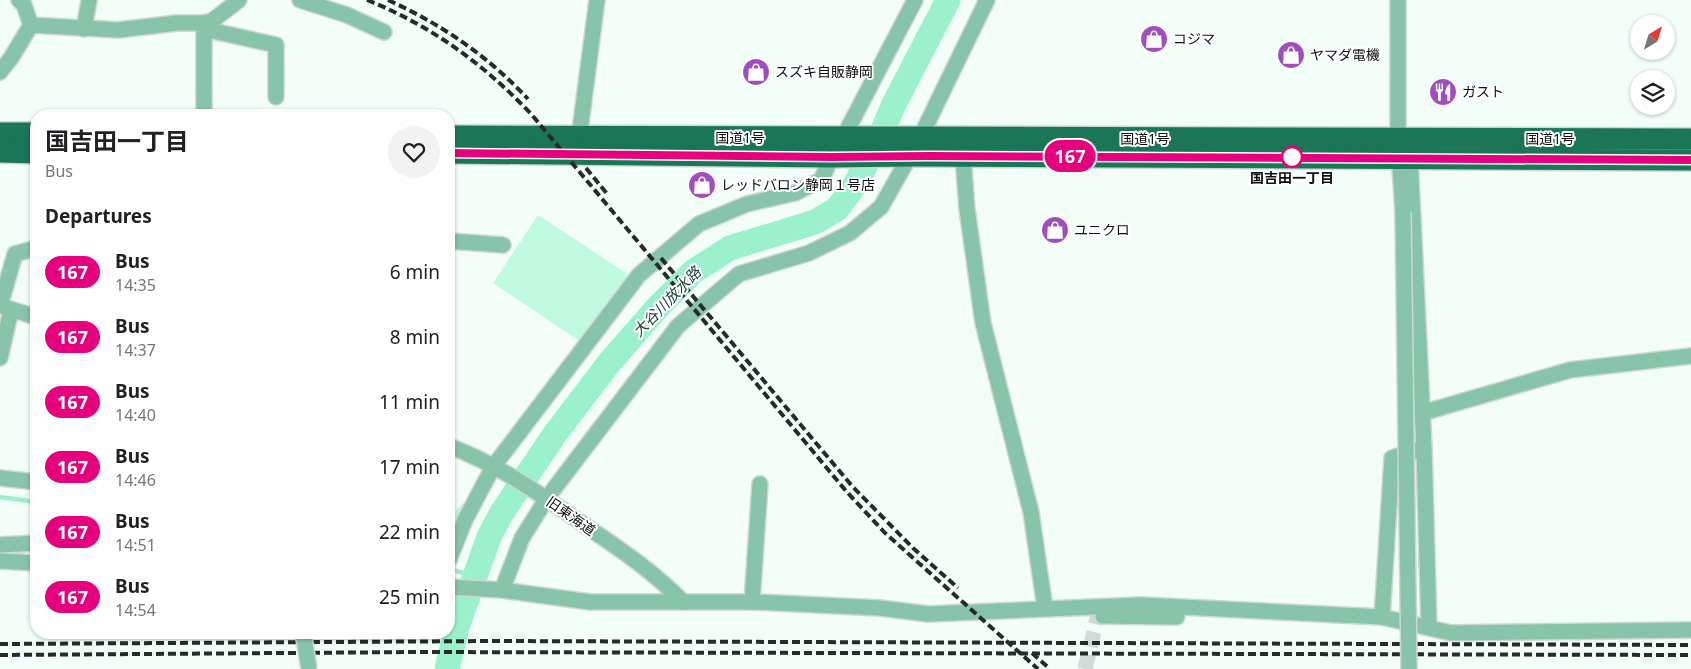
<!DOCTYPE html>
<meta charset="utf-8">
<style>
body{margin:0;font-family:"Noto Sans","Noto Sans JP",sans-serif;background:#f2f2f2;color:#202124;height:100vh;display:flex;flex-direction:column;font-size:19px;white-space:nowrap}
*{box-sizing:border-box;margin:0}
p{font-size:16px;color:#757577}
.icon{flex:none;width:28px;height:28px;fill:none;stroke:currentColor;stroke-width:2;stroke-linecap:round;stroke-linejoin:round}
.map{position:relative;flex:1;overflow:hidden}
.side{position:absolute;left:30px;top:109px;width:425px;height:530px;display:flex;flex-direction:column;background:#fff;border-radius:20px;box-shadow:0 1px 4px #0004}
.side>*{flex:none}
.badge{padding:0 10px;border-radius:16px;font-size:18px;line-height:32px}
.needle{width:32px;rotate:38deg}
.fabs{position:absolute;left:1630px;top:15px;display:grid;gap:10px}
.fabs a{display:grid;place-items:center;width:45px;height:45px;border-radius:50%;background:#fff;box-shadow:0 1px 4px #0004;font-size:25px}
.map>.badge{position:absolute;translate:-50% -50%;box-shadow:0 0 0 2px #fff}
h2{padding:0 15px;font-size:19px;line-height:45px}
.round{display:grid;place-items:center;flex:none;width:52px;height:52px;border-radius:26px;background:#f2f2f2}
.headline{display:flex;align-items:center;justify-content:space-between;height:85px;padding:0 15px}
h1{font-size:24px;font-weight:700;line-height:38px}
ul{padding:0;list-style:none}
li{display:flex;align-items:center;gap:15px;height:65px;padding:0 15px}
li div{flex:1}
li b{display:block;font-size:19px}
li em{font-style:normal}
li .badge{min-width:55px;font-weight:700;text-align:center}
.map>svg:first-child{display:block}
.park{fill:#c0fbe1}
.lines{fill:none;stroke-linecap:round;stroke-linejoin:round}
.stream{stroke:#9af1cc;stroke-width:4.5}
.river{stroke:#9af1cc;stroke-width:25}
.minor-tunnel{stroke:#d0dad6;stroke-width:15;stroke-dasharray:15 8;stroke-linecap:butt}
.minor-casing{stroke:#ced8d3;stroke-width:18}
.highway-casing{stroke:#ced8d3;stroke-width:24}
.minor{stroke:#88c4aa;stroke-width:15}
.highway{stroke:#1b7658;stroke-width:21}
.rail{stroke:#262b28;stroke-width:4;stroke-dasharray:8 4;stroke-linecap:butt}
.minor-bridge-casing{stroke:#ced8d3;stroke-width:18;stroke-linecap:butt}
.minor-bridge{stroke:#88c4aa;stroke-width:15}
.line-casing{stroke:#fff;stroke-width:11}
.line{stroke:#e6007e;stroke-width:8}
.stop-dot{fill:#fff;stroke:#e6007e;stroke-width:2.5}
.labels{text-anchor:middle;stroke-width:4;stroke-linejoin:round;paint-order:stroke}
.poi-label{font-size:14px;fill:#0c100e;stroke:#fff;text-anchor:start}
.street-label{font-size:14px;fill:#0c100e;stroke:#fff}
.stop-label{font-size:14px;font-weight:bold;fill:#0c100e;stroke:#fff}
.water-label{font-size:15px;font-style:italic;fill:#1b4133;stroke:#fff}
</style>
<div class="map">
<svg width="1691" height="669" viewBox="0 0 1691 669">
<rect width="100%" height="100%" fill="#f3fef9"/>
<!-- park -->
<g class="park">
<path d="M 538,215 L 629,275 L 584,344 L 493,283 Z"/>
<path d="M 475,492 L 449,546 L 449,517 Z"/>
</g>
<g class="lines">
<!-- stream -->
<g class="stream">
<path d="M 0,497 L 36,502"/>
<path d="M 449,569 L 475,576"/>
</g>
<!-- river -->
<path class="river" d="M 447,669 L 457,627 L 489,537 L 501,514 L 555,434 L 609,363 L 658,307 L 694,271 L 730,248 L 815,222 L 837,209 L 855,185 L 877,144 L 894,104 L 948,0"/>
<!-- minor-tunnel -->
<path class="minor-tunnel" d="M 1085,669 L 1097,619 L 1100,616"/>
<!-- minor casing -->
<g class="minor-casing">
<g id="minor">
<path d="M 19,0 L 24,5 L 31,25"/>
<path d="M 300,0 L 347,15 L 384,32"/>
<path d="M 1398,0 L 1398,139 L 1403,212"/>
<path d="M 204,23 L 204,115"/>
<path d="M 84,29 L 89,0"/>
<path d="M 204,29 L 276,45 L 276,97"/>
<path d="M 0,72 L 11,58 L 31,25 L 118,30 L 177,23 L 204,23 L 212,21 L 239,0"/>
<path d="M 579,138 L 597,0"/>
<path d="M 843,138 L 915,0"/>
<path d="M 963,156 L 967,209 L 983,323 L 1031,512 L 1045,608"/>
<path d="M 1410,157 L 1424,448 L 1429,628"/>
<path d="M 449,241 L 503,245"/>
<path d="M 0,306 L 15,254 L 36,248"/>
<path d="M 4,307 L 36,317"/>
<path d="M 0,358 L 11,310"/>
<path d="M 1422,413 L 1570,370 L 1691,356"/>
<path d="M 449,446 C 500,465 546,498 590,529 C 623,551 656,574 683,602"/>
<path d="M 0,478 L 36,482"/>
<path d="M 0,545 L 36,543"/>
<path d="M 449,560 L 465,520 L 493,467 L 639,275 L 699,224 L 747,204 L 795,193 L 821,180 L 832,157"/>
<path d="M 0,561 L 36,563"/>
<path d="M 449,587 L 502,590 L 590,602 L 756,602 L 880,608 L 928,614 L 1141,605 L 1382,617 L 1451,633 L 1691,630"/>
<path d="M 502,590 L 522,538 L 547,498 L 678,326 L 739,274 L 809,253 L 850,233 L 881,207 L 920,138 L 987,0"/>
<path d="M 752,602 L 760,484"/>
<path d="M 1103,616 L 1177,617"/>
<path d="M 1382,617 L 1392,458 L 1418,450"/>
</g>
</g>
<!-- highway casing -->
<g class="highway-casing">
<g id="highway">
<path d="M 0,133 L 36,133"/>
<path d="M 449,136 L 1691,139"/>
<path d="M 0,152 L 36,153"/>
<path d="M 449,153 L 832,157 L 910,156 L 1691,160"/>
</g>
</g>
<!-- minor -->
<use href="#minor" class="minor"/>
<!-- highway -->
<use href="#highway" class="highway"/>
<!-- rail -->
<g class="rail">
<path d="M 367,0 C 432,26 485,65 532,115 L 846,491 L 885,533 L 1038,669"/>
<path d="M 388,0 C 441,24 488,56 528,99"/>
<path d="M 586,168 L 608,195"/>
<path d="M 661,258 L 852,486 L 913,548 L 958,588"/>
<path d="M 0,644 L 495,641 L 1691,645"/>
<path d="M 1032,653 L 1050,669"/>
<path d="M 0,655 L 421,652 L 1691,655"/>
</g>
<!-- minor-bridge casing -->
<g class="minor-bridge-casing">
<g id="minor-bridge">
<path d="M 1403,212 L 1409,669"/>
<path d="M 303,632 L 309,669"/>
</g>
</g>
<!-- minor-bridge -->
<use href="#minor-bridge" class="minor-bridge"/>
</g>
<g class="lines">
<!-- line casing -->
<g class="line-casing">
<path id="line" d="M 449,153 L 832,157 L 928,156 L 1691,160"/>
</g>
<!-- line -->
<use href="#line" class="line"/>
</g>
<!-- icons -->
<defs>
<g id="shop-disc" transform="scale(1.4375)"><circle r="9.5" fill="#a04ebe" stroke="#fff"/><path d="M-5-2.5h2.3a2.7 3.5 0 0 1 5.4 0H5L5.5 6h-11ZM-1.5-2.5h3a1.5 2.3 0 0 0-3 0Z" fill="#fff"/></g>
<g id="restaurant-disc" transform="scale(1.4375)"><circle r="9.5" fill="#a04ebe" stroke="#fff"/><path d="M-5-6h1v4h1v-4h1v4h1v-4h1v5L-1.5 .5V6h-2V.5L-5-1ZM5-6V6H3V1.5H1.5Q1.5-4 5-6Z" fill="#fff"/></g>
</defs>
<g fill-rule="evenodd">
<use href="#shop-disc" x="1154" y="39"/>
<use href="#shop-disc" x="1291" y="55"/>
<use href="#shop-disc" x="756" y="72"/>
<use href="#restaurant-disc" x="1443" y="92"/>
<use href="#shop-disc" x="702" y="185"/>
<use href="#shop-disc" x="1055" y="230"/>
</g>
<!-- markers -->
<circle class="stop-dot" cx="1292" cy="157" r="10"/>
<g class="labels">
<!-- poi labels -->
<g class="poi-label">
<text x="1173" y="44">コジマ</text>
<text x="1310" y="60">ヤマダ電機</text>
<text x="775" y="77">スズキ自販静岡</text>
<text x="1462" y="97">ガスト</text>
<text x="721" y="190">レッドバロン静岡１号店</text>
<text x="1074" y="235">ユニクロ</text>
</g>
<!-- street labels -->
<g class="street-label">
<text x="740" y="143">国道1号</text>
<text x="1145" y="144">国道1号</text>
<text x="1550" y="144">国道1号</text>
<text transform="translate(571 516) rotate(35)" y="5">旧東海道</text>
</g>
<!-- stop labels -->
<g class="stop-label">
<text x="1292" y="183">国吉田一丁目</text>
</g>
<!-- water labels -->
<g class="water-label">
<text transform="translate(667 302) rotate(-46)" y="5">大谷川放水路</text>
</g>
</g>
</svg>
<div class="fabs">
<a><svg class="needle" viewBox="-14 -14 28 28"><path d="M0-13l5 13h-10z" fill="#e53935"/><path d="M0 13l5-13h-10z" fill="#757577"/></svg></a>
<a><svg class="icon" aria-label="layers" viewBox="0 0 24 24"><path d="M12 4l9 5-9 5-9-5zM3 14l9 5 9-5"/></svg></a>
</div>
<b class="badge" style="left:1070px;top:156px;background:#e6007e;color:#fff">167</b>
<section class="side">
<div class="headline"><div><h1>国吉田一丁目</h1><p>Bus</p></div><a class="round"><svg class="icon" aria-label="heart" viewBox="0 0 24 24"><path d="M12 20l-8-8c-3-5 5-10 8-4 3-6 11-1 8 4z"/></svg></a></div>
<h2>Departures</h2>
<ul>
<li><span class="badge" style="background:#e6007e;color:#fff">167</span><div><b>Bus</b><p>14:35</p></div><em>6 min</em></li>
<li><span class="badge" style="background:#e6007e;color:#fff">167</span><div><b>Bus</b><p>14:37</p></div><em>8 min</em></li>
<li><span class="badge" style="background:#e6007e;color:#fff">167</span><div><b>Bus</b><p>14:40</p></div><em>11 min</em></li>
<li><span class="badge" style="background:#e6007e;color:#fff">167</span><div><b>Bus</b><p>14:46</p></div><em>17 min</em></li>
<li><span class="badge" style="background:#e6007e;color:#fff">167</span><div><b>Bus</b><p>14:51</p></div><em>22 min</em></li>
<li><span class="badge" style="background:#e6007e;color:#fff">167</span><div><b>Bus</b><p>14:54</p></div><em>25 min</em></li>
</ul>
</section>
</div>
